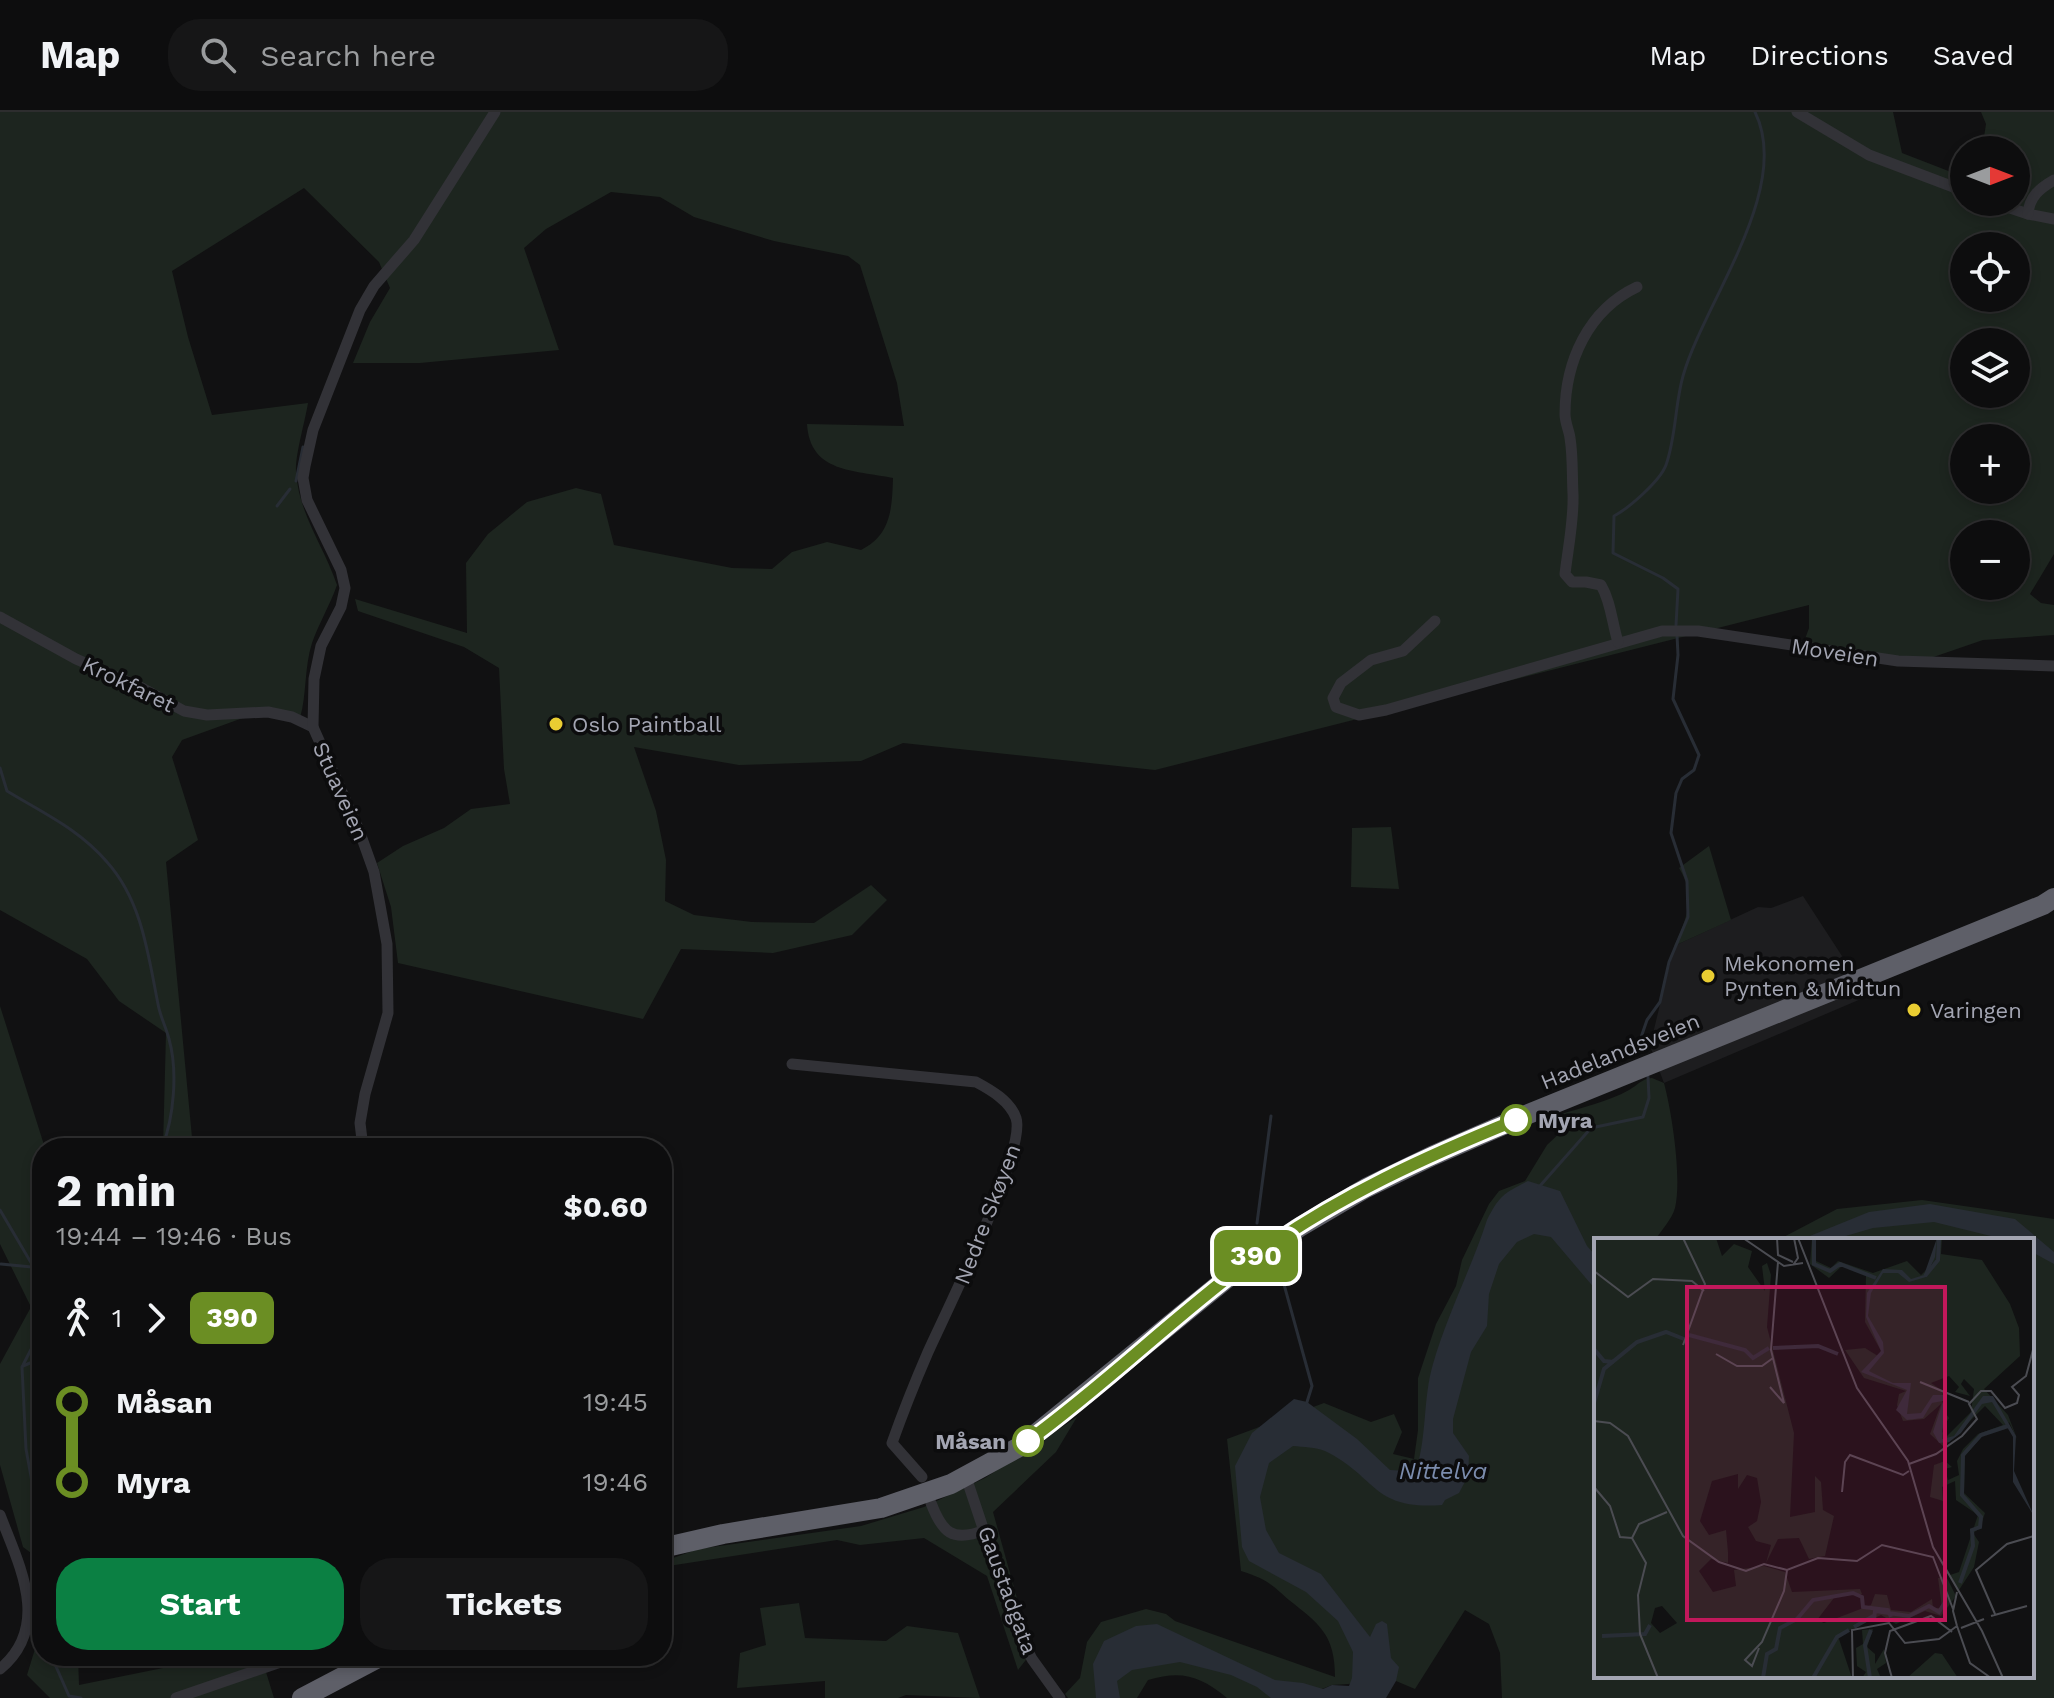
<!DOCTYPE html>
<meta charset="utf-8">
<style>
body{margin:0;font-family:"Work Sans",sans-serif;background:#161617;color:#f1f3f6;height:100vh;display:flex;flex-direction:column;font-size:30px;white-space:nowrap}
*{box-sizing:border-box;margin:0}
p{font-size:26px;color:#9a9c9e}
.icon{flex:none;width:44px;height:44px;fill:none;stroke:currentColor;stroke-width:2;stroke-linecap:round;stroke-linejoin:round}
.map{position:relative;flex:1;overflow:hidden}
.panel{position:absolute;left:32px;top:1026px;width:640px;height:528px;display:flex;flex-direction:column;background:#0d0d0e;border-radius:32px;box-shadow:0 4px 12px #0003,0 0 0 2px #2d2d2e}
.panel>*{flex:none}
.badge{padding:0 16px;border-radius:12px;font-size:28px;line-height:52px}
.needle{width:52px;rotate:90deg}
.tools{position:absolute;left:1950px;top:24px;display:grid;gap:16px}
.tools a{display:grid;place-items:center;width:80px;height:80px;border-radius:50%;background:#0d0d0e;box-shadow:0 4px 12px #0003,0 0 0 2px #2d2d2e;font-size:40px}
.map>.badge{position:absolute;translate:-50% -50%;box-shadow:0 0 0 4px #fff}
.legs{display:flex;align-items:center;gap:12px;height:88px;padding:0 24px;font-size:26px}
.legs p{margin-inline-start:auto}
.overview{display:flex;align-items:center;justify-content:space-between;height:136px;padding:0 24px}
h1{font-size:44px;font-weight:700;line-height:60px}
.button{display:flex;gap:16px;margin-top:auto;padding:16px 24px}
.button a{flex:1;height:92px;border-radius:32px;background:#0b8043;color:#fff;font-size:32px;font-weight:700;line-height:92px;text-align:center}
.button a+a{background:#161617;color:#f1f3f6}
ul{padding:0 24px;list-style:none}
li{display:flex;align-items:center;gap:28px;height:80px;font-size:30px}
li i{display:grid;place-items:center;width:12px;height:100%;margin:0 10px;background:currentColor}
li i::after{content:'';width:20px;height:20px;margin:-10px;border:6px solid;border-radius:50%;background:#0d0d0e}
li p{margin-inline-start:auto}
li:first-child i{background:linear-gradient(#0000 50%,currentColor 0)}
li:last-child i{background:linear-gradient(currentColor 50%,#0000 0)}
header{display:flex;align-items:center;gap:48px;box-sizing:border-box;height:112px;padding:0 40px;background:#0d0d0e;border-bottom:2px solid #2d2d2e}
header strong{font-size:38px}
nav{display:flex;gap:44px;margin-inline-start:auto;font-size:28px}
.search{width:560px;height:72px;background:#161617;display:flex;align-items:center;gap:20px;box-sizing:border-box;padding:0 28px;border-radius:32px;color:#9a9c9e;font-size:30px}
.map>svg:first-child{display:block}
.built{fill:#1d1d1f}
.green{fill:#1d251f;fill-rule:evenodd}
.water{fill:#282d35}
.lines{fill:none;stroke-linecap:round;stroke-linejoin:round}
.stream{stroke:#282d35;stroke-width:3}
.street{stroke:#323237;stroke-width:11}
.highway{stroke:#5e5f68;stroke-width:20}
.line-1-casing{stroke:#fff;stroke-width:18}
.line-1{stroke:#6b8e23;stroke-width:12}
.poi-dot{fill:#e9cd32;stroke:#0c0c0d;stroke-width:3}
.stop-1-dot{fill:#fff;stroke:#6b8e23;stroke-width:4}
.labels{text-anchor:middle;stroke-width:7;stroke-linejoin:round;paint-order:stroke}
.street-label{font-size:22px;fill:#a3a5b2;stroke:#0c0c0d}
.poi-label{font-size:22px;fill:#a3a5b2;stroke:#0c0c0d;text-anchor:start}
.stop-label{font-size:22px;font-weight:bold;fill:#a3a5b2;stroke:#0c0c0d;text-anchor:start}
.water-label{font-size:24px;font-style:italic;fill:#7b8cad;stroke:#0c0c0d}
.inset-river{fill:none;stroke:#282d35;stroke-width:4}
.inset-road{fill:none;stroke:#4b4c52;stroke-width:2}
.view{fill:#c2185b;fill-opacity:0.15;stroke:#c2185b;stroke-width:4}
.inset-edge{fill:none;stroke:#a3a5b2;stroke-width:4}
</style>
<header>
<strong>Map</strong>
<div class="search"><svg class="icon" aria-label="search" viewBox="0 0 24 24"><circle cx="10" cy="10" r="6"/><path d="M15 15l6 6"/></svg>Search here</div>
<nav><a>Map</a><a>Directions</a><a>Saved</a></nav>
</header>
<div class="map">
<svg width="2054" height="1586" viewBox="0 0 2054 1586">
<rect width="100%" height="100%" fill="#111112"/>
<!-- built -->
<path class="built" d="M 1803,784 L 1868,884 L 1664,971 L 1650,934 L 1674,834 L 1758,795 L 1771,796 Z"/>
<!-- green -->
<g class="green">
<path d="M 0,0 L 1893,0 L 1902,41 L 1964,65 L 1964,90 L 2016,90 L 2016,38 L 1982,38 L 1986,12 L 1981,0 L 2054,0 L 2054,442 L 2030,482 L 2041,491 L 2054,493 L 2054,523 L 1983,528 L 1916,551 L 1801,538 L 1809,516 L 1809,493 L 1155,658 L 903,631 L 861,649 L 739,653 L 634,635 L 656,699 L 666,748 L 665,789 L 694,803 L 752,810 L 814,811 L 871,773 L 887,788 L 852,823 L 773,841 L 681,837 L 643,907 L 398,851 L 391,795 L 377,751 L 403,734 L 444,716 L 471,697 L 510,692 L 504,657 L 499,556 L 464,535 L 358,499 L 355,487 L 467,521 L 466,451 L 488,422 L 527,390 L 576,376 L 601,382 L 614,433 L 732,456 L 772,457 L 792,440 L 827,430 L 861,438 C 891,423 892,397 893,366 C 854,358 810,361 807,312 L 904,314 L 897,271 L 860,153 L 848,144 L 774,129 L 694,105 L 660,85 L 611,80 L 546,117 L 524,136 L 559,238 L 420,251 L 353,251 L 370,210 L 390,176 L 379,150 L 304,76 L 172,159 L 188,225 L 212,303 L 308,291 C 305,310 295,343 296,360 C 299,403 324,434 337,473 C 330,493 319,511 312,531 C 304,556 307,582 300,606 L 251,603 L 182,628 L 172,645 L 198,728 L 166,750 L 193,1036 L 163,1036 L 166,921 L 119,889 L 87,847 L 0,798 ZM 1964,134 L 2016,134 L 2016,186 L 1964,186 ZM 1964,230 L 2016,230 L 2016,282 L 1964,282 ZM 1964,326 L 2016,326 L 2016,378 L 1964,378 ZM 1964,422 L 2016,422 L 2016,474 L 1964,474 Z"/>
<path d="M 1391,715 L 1399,777 L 1351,775 L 1352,716 Z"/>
<path d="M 1709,734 L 1731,808 L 1674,834 C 1687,808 1696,783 1679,756 Z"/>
<path d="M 0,894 L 45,1036 L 42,1036 L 42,1449 L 23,1435 L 0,1353 L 0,1252 L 31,1195 L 0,1132 Z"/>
<path d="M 1652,966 L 1664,971 C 1672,1001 1682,1066 1675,1096 C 1672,1107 1661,1119 1655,1128 L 1596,1128 L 1596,1564 L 2032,1564 L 2032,1128 L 1778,1128 L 1837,1097 L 1922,1088 L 2054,1107 L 2054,1586 L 1502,1586 L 1500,1541 L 1489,1512 L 1465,1498 L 1415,1577 L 1396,1569 L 1332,1573 L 1299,1586 L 1227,1586 C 1200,1564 1182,1558 1148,1568 L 1137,1586 L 1068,1586 L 1065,1582 L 1080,1566 L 1087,1530 L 1101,1510 L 1146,1497 L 1166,1502 L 1175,1509 L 1335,1565 C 1335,1522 1319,1512 1289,1488 C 1270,1471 1266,1467 1241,1459 L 1227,1327 L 1324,1291 L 1371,1310 L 1394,1302 L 1402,1320 L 1393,1342 L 1414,1347 L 1418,1318 L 1418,1266 L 1436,1212 L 1456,1174 L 1462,1148 L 1489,1092 L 1499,1079 L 1525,1069 L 1547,1033 L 1565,1016 L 1559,1003 C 1582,995 1608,990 1629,978 C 1638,973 1641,967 1652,966 Z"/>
<path d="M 1077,1305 L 1056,1340 L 993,1400 L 1032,1540 L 1018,1558 L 987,1464 L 924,1426 L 860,1433 L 837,1428 L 662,1455 L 662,1450 L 698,1437 L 861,1414 L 924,1395 L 985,1366 Z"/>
<path d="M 799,1491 L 805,1526 L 886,1529 L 907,1514 L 958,1521 L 980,1586 L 906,1583 L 898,1586 L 825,1586 L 825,1569 L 737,1576 L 740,1541 L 766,1533 L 760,1496 Z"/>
<path d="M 42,1514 L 42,1544 L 78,1544 L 79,1573 L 163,1556 L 262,1547 L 274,1586 L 50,1586 L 27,1563 Z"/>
</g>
<!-- water -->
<g class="water">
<path d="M 1528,1069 L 1560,1079 L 1587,1134 L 1596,1144 L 1596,1178 L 1551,1125 L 1534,1122 L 1517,1130 L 1499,1152 L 1489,1182 L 1487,1214 L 1471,1240 L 1453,1307 L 1453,1321 L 1469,1344 L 1468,1364 L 1459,1381 L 1445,1388 L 1442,1393 C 1371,1398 1378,1365 1325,1339 C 1316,1335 1303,1335 1293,1334 L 1269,1351 L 1260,1385 L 1266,1418 L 1279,1441 L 1321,1462 L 1370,1525 L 1376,1512 L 1382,1509 L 1387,1512 L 1391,1546 L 1399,1555 L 1396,1569 L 1386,1586 L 1271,1586 L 1257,1575 L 1231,1563 L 1180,1550 L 1132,1558 L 1117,1569 L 1120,1586 L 1096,1586 L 1093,1552 L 1104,1529 L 1136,1514 L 1157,1512 L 1275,1568 L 1303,1571 L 1323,1577 L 1332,1573 L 1349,1574 L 1352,1566 L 1353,1540 L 1338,1509 L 1306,1480 L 1249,1449 L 1242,1435 L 1235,1354 L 1252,1321 L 1294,1287 L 1307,1290 L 1357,1327 L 1390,1358 L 1409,1359 L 1417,1355 C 1427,1322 1423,1286 1433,1252 C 1447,1203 1471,1157 1487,1108 C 1499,1084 1504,1081 1528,1069 Z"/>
<path d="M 1930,1092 L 2015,1107 L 2054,1140 L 2054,1152 L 2032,1140 L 2032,1128 L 2007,1128 L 1934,1110 L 1873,1116 L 1832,1128 L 1800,1128 L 1869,1100 Z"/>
</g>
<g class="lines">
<!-- stream -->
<g class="stream">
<path d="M 296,369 L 303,335"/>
<path d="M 277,394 L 290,377"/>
<path d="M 1676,513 L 1678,477 L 1663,466 L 1613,441 L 1614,404 C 1629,396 1660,369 1666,353 C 1676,325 1675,292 1683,264 C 1704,190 1793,77 1755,0"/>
<path d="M 0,656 L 7,679 C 43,701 79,717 107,750 C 142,789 148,842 158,892 C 160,904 166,915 169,927 C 178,959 174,1005 162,1036"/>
<path d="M 1637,937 L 1647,908 L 1660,890 L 1669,850 L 1688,805 L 1687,769 L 1671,721 L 1676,681 L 1682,667 L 1694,658 L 1699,643 L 1673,587 L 1678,543 L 1677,523"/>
<path d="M 1539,1075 L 1591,1016 L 1643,1005 L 1649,986 L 1648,965"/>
<path d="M 0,1098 L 33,1154"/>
<path d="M 1257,1111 L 1271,1004"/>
<path d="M 1277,1147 L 1312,1274 L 1307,1290"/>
<path d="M 1,1152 L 42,1156"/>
<path d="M 42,1216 L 22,1255 L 26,1337 L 36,1392 L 42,1396"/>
<path d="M 23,1254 L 42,1246"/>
<path d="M 55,1544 L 54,1550 L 69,1584 L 81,1586"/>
</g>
<!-- street -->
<g class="street">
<path d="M 1797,0 L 1869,43 L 1964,79"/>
<path d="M 1992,90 L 2028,102 L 2054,107"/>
<path d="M 2028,102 C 2029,85 2040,76 2054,68"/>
<path d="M 0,505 L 76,547 L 142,576 L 184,599 L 207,603 L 268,600 L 292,605 L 313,615"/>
<path d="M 1435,509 L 1403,539 L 1371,548 L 1341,571 L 1333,586 L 1336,595 L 1359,603 L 1386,598 L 1662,519 L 1698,519 L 1898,549 L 2054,554"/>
<path d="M 1618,530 C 1612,511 1611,490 1601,473 L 1586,470 L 1572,470 L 1565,462 C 1568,436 1574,408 1573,382 C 1572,364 1573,344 1570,326 C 1569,318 1565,311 1565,302 C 1565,250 1588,198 1637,175"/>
<path d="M 792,952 L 976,970 C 991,978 1010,989 1016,1006 C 1027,1038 945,1202 928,1240 C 915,1270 903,1300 892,1331 L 922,1365"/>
<path d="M 363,1036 L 360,1011 L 365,982 L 388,901 L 387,832 L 374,760 L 359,718 L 313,615 L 314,567 L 321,534 L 341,495 L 345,476 L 341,458 L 307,388 L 303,366 L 305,354 L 313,318 L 360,198 L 374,174 L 414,128 L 495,0"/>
<path d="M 966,1365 L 1017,1518 L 1032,1547 L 1060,1586"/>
<path d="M 931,1391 C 942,1420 952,1431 985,1418"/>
<path d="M 0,1403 C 19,1453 52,1514 0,1557"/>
<path d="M 176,1586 L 298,1544"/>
</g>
<!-- highway -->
<g class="highway">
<path d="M 662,1436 L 723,1422 L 881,1396 L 951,1372 L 1021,1334 L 1231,1163 L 1298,1116 L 1366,1076 L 1432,1044 L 1526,1003 L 2043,793 L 2054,786"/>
<path d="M 302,1586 L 382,1544"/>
</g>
</g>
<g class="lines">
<!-- line-1 casing -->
<g class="line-1-casing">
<path id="line-1" d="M 1028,1329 C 1109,1270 1180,1199 1261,1140 C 1339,1084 1427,1044 1516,1008"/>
</g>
<!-- line-1 -->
<use href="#line-1" class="line-1"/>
</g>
<!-- markers -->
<g class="poi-dot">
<circle cx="556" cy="612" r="8"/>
<circle cx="1708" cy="864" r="8"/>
<circle cx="1914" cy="898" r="8"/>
</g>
<g class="stop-1-dot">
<circle cx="1516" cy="1008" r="14"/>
<circle cx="1028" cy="1329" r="14"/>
</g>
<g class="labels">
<!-- street labels -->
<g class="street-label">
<text transform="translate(1835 540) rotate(9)" y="8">Moveien</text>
<text transform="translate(129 572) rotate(26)" y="8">Krokfaret</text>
<text transform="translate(341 679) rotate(66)" y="8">Stuaveien</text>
<text transform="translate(1620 939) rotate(-22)" y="8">Hadelandsveien</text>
<text transform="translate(987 1102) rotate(-69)" y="8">Nedre Skøyen</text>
<text transform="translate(1008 1478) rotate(70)" y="8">Gaustadgata</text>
</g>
<!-- poi labels -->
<g class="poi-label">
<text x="572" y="620">Oslo Paintball</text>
<text x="1724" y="859">Mekonomen<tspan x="1724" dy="25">Pynten &amp; Midtun</tspan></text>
<text x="1930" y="906">Varingen</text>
</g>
<!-- stop labels -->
<g class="stop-label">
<text x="1538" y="1016">Myra</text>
<text x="1006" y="1337" text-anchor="end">Måsan</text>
</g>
<!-- water labels -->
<g class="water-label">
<text x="1443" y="1367">Nittelva</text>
</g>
</g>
<!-- overview -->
<g transform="translate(1594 1126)">
<rect width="440" height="440" fill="#111112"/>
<path d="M 0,0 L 122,0 L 128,18 L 140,6 L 158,13 L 154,29 L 171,53 L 168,28 L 173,25 L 177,37 L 173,89 L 200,195 L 196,279 L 221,274 L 221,238 L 227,244 L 229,272 L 240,278 L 231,318 L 215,321 L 205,300 L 184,301 L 172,325 L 177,307 L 162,303 L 154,289 L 163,283 L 167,264 L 163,240 L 153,237 L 144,251 L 144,236 L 118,243 L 106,283 L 115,297 L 132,292 L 134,314 L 134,325 L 117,321 L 105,333 L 119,354 L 142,348 L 140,332 L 170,328 L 191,334 L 198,354 L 266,351 L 268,356 L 243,356 L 223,382 L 230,385 L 277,367 L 281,356 L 293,357 L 297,372 L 317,374 L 338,361 L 339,370 L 348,370 L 344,340 L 352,338 L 362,358 L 347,378 L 331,373 L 302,386 L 287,377 L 244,398 L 258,440 L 0,440 ZM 68,368 L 83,385 L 66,395 L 57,385 L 61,370 ZM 218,0 L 222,23 L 237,30 L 244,23 L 279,35 L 313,23 L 327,37 L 338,26 L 343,0 L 348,0 L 347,16 L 388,22 L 416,66 L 425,90 L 426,118 L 390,151 L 414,177 L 424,203 L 415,184 L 411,191 L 388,198 L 371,218 L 370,255 L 391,275 L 386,290 L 379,295 L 385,304 L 380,329 L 365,352 L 356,337 L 365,334 L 384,277 L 362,262 L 361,243 L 348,249 L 349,263 L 336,259 L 340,227 L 351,223 L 358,229 L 351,231 L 354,242 L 365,237 L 363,223 L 369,211 L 384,196 L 409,187 L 391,168 L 350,209 L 336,196 L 347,166 L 330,181 L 309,183 L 303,167 L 305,156 L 312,153 L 270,140 L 251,112 L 271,110 L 284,118 L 287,113 L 271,84 L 272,36 L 248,28 L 235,40 L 216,26 ZM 355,138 L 365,149 L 361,154 L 376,158 L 367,146 L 370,141 L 380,151 L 377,174 L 353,198 L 347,193 L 355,180 L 348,170 L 349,153 L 337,145 ZM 279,391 L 273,409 L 281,416 L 281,426 L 290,411 L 292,425 L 283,431 L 287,440 L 268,440 L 272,434 L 263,428 L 262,410 L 269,406 L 268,392 ZM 341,415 L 348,416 L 364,440 L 313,440 Z" fill="#1d251f" fill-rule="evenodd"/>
<path d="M 343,0 L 341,19 L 332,39 L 315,44 L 304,35 L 289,35 L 277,55 L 274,78 L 289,104 L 290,115 L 275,133 L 299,145 L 317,145 L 313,176 L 327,175 L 339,157 L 351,157 L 348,201 L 360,198 L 389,158 L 399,158 L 422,198 L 420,233 L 440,278 L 419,244 L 419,199 L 398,164 L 388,166 L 367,195 L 355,204 L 345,205 L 339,194 L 349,163 L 338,165 L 329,180 L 313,182 L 302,172 L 313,152 L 267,134 L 287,113 L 272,79 L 273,55 L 289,31 L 308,32 L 317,41 L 330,37 Z" fill="#282d35"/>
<path class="inset-river" d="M 220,0 L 220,26 L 236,33 L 246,26 L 282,40M 331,38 L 344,22 L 345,0M 95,97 L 151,112 L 159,120 L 175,110M 179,110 L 224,108 L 244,116M 0,111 L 10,123 L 20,124M 0,165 L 10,131 L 43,104 L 72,94 L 90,101M 366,345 L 379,308 L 378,292 L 386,289 L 387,279 L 368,257 L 369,217 L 387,197 L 414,188M 280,382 L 281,373 L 315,378 L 335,368 L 345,374 L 351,364M 260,389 L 281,377M 8,398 L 51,396 L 56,387M 169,440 L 173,416 L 182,411 L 186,390 L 203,381 L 219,362 L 259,355 L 268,359 L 269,369 L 294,372 L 297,379M 219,440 L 243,399 L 255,392M 276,440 L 271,407 L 277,392"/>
<path class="inset-road" d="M 89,0 L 111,46 L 89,107M 149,0 L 190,28 L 209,25M 183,0 L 184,17 L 199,24M 204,0 L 263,150 L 314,223 L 339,309 L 388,393 L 409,440M 199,27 L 204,20 L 200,0M 0,33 L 34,59 L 59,41 L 98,43 L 110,53M 122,116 L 143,128 L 168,128 L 179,120M 326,144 L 375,164M 176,149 L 190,165 L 177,112 L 184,24M 0,183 L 16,185 L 34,198 L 89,298 L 125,324 L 152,333 L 170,326 L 193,332 L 224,320 L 263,323 L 288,307 L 339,319 L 359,371M 315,226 L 342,216 L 368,198 L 383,181 L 375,166 L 387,153 L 397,153 L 411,170 L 423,165 L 425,157 L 418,149 L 432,138 L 440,108M 0,249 L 16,268 L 26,299 L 38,300M 248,254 L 251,224 L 256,217 L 309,237 L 315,233M 363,354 L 359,373 L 363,388M 401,376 L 382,332 L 413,306 L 440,298M 397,378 L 433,368M 363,388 L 376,425 L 397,440M 367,390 L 390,381M 165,410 L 158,428 L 151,422 L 168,404 L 190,353 L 193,332M 64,440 L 46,396 L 44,357 L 52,325 L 38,300 L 45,286 L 73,274M 259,440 L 258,392 L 295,385 L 311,405 L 345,401 L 363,388M 298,440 L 291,415 L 296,393 L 337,378 L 358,394"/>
<path class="view" d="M 93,49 L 351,49 L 351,382 L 93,382 Z"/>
<rect width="440" height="440" class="inset-edge"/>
</g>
</svg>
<div class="tools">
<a><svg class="needle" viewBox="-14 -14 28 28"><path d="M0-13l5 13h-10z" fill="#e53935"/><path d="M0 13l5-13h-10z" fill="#9a9c9e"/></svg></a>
<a><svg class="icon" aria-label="locate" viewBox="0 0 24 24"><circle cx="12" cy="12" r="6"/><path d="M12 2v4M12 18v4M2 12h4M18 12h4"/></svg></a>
<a><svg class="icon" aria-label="layers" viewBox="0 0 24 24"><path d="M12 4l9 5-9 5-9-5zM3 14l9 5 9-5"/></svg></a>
<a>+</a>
<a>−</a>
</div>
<b class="badge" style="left:1256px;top:1144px;background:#6b8e23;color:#fff">390</b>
<section class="panel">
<div class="overview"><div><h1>2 min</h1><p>19:44 – 19:46 · Bus</p></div><b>$0.60</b></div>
<div class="legs"><svg class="icon" aria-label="walk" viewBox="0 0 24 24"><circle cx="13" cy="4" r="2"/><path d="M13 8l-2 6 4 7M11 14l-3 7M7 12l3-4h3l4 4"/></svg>1<svg class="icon" aria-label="forward" viewBox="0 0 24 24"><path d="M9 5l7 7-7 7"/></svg><b class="badge" style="background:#6b8e23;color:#fff">390</b></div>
<ul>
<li><i style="color:#6b8e23"></i><b>Måsan</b><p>19:45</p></li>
<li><i style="color:#6b8e23"></i><b>Myra</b><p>19:46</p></li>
</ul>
<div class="button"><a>Start</a><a>Tickets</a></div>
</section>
</div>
